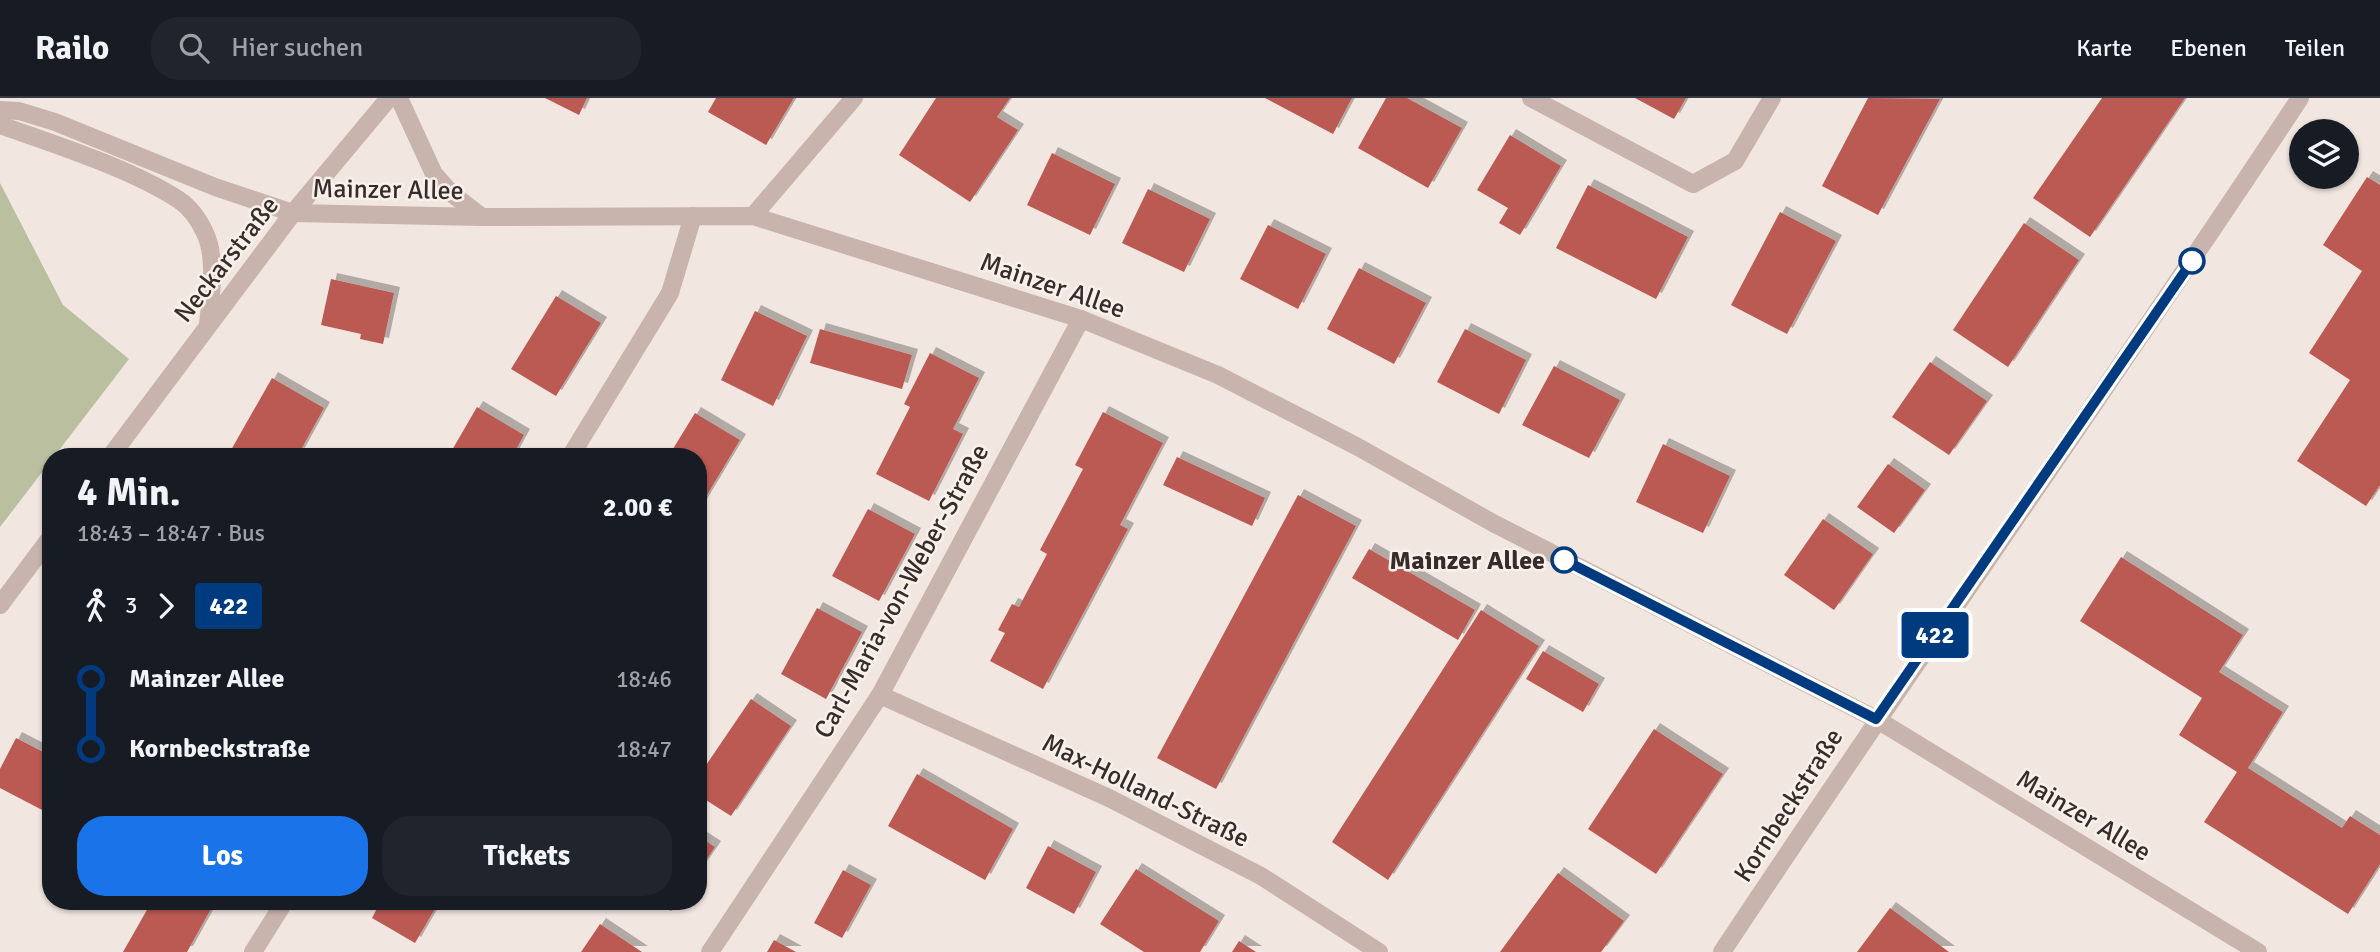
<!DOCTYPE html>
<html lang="de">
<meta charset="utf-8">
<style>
body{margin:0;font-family:Signika,sans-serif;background:#20242c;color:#f1f3f6;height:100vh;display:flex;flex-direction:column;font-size:26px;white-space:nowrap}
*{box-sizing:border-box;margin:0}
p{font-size:23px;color:#9ea1a6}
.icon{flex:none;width:38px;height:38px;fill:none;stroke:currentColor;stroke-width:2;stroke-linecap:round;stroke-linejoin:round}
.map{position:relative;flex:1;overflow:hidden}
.drawer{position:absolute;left:42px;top:350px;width:665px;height:462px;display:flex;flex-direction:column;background:#171b24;border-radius:28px;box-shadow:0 2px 5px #0004}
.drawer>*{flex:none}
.badge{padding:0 14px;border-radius:5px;font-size:24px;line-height:46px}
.controls{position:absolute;left:2289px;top:21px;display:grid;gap:14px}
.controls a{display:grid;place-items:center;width:70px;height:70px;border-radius:50%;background:#171b24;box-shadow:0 2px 5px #0004;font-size:35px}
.map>.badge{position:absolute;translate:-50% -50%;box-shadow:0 0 0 4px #fff}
.legs{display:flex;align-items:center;gap:10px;height:77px;padding:0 35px;font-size:23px}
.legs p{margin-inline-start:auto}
.summary{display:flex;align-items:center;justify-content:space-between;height:119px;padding:0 35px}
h1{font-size:38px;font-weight:800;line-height:52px}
.action{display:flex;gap:14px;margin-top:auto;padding:14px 35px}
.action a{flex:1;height:80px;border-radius:28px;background:#1a73e8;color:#fff;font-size:28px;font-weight:800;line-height:80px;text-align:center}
.action a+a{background:#20242c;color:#f1f3f6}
ul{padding:0 35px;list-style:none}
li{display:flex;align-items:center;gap:24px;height:70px;font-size:26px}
li i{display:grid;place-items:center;width:10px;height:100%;margin:0 9px;background:currentColor}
li i::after{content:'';width:18px;height:18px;margin:-9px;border:5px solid;border-radius:50%;background:#171b24}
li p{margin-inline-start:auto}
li:first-child i{background:linear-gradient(#0000 50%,currentColor 0)}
li:last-child i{background:linear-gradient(currentColor 50%,#0000 0)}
header{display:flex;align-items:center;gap:42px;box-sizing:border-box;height:98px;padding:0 35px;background:#171b24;border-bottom:2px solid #363941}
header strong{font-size:33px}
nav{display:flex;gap:38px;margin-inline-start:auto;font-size:24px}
.search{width:490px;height:63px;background:#20242c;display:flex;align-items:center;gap:18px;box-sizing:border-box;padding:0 24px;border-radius:28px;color:#9ea1a6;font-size:26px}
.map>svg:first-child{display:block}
.green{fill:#babfa0}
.building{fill:#bb5a53;filter:url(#shadow)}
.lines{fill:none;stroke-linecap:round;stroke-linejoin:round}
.minor{stroke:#c8b4ac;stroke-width:18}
.line-1-casing{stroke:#fff;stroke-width:16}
.line-1{stroke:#003b80;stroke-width:10}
.stop-1-dot{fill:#fff;stroke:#003b80;stroke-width:3.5}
.labels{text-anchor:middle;stroke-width:5;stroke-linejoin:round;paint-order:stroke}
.street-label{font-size:26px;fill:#372c2a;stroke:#f9f0ec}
.stop-label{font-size:26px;font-weight:bold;fill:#372c2a;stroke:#f9f0ec;text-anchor:end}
</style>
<header>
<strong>Railo</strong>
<div class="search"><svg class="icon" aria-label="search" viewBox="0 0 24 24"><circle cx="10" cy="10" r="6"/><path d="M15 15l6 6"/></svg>Hier suchen</div>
<nav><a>Karte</a><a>Ebenen</a><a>Teilen</a></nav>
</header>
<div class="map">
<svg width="2380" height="854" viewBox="0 0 2380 854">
<defs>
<filter id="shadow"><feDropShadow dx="6" dy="-6" stdDeviation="0" flood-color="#0004"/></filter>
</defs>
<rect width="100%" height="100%" fill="#f1e6e0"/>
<!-- green -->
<path class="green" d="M 0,85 L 63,207 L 129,261 L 0,429 Z"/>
<!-- building -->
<g class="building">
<path d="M 545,0 L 587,0 L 579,17 Z"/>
<path d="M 716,0 L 794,0 L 766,47 L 708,14 Z"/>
<path d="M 936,0 L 1010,0 L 997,19 L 1018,32 L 970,104 L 899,57 Z"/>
<path d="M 1265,0 L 1352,0 L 1333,36 Z"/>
<path d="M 1386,0 L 1407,0 L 1462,30 L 1428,90 L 1358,50 Z"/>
<path d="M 1635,0 L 1686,0 L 1674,21 Z"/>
<path d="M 1868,0 L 1940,1 L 1878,117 L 1822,88 Z"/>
<path d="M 2102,0 L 2185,0 L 2090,139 L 2033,100 Z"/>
<path d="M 1510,37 L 1561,68 L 1520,137 L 1499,125 L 1508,110 L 1477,92 Z"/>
<path d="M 1052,55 L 1115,86 L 1090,137 L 1027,107 Z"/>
<path d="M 2367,79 L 2380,87 L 2380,387 L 2366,408 L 2297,363 L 2350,282 L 2309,255 L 2362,173 L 2323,147 Z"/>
<path d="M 1588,87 L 1688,139 L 1656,201 L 1556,150 Z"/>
<path d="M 1148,91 L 1210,121 L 1184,174 L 1122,145 Z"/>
<path d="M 1780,114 L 1836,143 L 1787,236 L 1731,207 Z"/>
<path d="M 2024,125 L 2079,162 L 2008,269 L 1953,232 Z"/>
<path d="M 1268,127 L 1326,156 L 1298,211 L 1240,181 Z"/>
<path d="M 1359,170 L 1426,205 L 1394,266 L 1327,231 Z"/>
<path d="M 331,181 L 394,195 L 383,246 L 360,241 L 361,236 L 321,227 Z"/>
<path d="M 556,198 L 601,225 L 556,298 L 511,271 Z"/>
<path d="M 755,213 L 807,238 L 773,308 L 721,282 Z"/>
<path d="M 820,231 L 912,257 L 902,291 L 810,265 Z"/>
<path d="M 1465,231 L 1526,262 L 1499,316 L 1437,284 Z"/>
<path d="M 930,255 L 979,280 L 953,331 L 963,336 L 929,403 L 876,376 L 910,309 L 904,306 Z"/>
<path d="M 1930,264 L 1987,303 L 1949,357 L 1892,319 Z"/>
<path d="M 1554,268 L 1620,302 L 1589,360 L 1522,327 Z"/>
<path d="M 272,280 L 324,310 L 297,359 L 227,359 Z"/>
<path d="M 477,309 L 524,337 L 512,359 L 448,359 Z"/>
<path d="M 1103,314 L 1163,345 L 1120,427 L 1128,431 L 1043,591 L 990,563 L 1005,535 L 998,532 L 1012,506 L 1019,509 L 1047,456 L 1040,452 L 1083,371 L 1075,367 Z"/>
<path d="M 695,315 L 740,342 L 701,407 L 698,406 L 698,359 L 668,359 Z"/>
<path d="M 1663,346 L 1730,378 L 1703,435 L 1636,404 Z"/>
<path d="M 1177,359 L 1265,400 L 1252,428 L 1163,387 Z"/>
<path d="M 1888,366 L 1925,392 L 1894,435 L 1857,409 Z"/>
<path d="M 1298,397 L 1356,428 L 1216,691 L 1157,660 Z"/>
<path d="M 868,411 L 915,436 L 879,503 L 832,478 Z"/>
<path d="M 1823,421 L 1873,456 L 1834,512 L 1784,477 Z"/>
<path d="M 1369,451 L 1475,512 L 1458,542 L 1352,480 Z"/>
<path d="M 2121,459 L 2243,537 L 2219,574 L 2283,614 L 2248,670 L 2342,730 L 2350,718 L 2380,737 L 2380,766 L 2348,816 L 2204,724 L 2237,674 L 2179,637 L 2202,600 L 2080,523 Z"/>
<path d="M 817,510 L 862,534 L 826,601 L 781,576 Z"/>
<path d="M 1481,512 L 1539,548 L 1388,782 L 1332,744 Z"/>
<path d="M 1543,553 L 1599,586 L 1583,614 L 1526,581 Z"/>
<path d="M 751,601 L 791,628 L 731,718 L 698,697 L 698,679 Z"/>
<path d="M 1654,631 L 1723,676 L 1656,776 L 1588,731 Z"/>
<path d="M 16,640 L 51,658 L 51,704 L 46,714 L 0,690 L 0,671 Z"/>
<path d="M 917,676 L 1013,731 L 985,782 L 888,728 Z"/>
<path d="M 698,738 L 715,749 L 698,774 Z"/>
<path d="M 1048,748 L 1096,774 L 1074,816 L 1026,790 Z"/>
<path d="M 1136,771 L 1219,823 L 1200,854 L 1144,854 L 1100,826 Z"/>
<path d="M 843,772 L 871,787 L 842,840 L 814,825 Z"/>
<path d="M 1558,775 L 1624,823 L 1601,854 L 1500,854 Z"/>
<path d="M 152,803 L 201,803 L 212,809 L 187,854 L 123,854 Z"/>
<path d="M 381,803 L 427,803 L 436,809 L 415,845 L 372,820 Z"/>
<path d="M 657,803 L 678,803 L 671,813 Z"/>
<path d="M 1890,810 L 1949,854 L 1857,854 Z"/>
<path d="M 600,826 L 642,854 L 581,854 Z"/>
<path d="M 774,842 L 796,854 L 767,854 Z"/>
<path d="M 1239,843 L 1256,854 L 1232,854 Z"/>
</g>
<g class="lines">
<!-- minor -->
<g class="minor">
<path d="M 399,0 L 434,76 L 451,95 L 482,119"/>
<path d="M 1531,0 L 1693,86 L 1735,63 L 1772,0"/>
<path d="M 0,12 L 19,13 L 55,24 L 215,89 L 293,115 L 482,119 L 753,118 L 1081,221 L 1218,277 L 1358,349 L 1493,425 L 1876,621 L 2258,854"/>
<path d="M 0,27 C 54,46 132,71 179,102 C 191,110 199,122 205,135 C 217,160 211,198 208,226"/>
<path d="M 753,118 L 854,0"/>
<path d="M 110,359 L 293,115 L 389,0"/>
<path d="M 570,359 L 670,195 L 693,118"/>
<path d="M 0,507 L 51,439"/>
<path d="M 880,597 L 1109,700 L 1261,778 L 1379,854"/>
<path d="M 253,854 L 285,803"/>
<path d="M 710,854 L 880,597 L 1081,221"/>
<path d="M 1722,854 C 1912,567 2111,287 2300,0"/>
</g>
</g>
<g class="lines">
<!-- line-1 casing -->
<g class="line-1-casing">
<path id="line-1" d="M 1564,462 L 1876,621 L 2192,163"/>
</g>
<!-- line-1 -->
<use href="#line-1" class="line-1"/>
</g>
<!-- markers -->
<g class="stop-1-dot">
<circle cx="2192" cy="163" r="12"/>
<circle cx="1564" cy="462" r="12"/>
</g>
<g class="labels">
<!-- street labels -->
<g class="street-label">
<text transform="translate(388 91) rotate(1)" y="9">Mainzer Allee</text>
<text transform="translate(226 161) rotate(-52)" y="9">Neckarstraße</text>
<text transform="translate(1053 187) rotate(19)" y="9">Mainzer Allee</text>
<text transform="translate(901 493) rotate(-61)" y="9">Carl-Maria-von-Weber-Straße</text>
<text transform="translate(1146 692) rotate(26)" y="9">Max-Holland-Straße</text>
<text transform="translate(1788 707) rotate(-57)" y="9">Kornbeckstraße</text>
<text transform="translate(2084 717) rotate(31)" y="9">Mainzer Allee</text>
</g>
<!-- stop labels -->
<g class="stop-label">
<text x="1545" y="471">Mainzer Allee</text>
</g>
</g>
</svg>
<div class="controls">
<a><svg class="icon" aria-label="layers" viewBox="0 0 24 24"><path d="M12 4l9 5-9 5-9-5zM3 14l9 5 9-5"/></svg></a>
</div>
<b class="badge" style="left:1935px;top:537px;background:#003b80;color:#fff">422</b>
<section class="drawer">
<div class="summary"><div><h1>4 Min.</h1><p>18:43 – 18:47 · Bus</p></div><b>2.00 €</b></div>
<div class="legs"><svg class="icon" aria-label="walk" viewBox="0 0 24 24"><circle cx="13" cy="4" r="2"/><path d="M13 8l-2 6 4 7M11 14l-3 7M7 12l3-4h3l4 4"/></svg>3<svg class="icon" aria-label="forward" viewBox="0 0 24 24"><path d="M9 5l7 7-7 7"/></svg><b class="badge" style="background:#003b80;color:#fff">422</b></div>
<ul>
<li><i style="color:#003b80"></i><b>Mainzer Allee</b><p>18:46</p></li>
<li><i style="color:#003b80"></i><b>Kornbeckstraße</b><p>18:47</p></li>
</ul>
<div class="action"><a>Los</a><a>Tickets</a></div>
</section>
</div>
